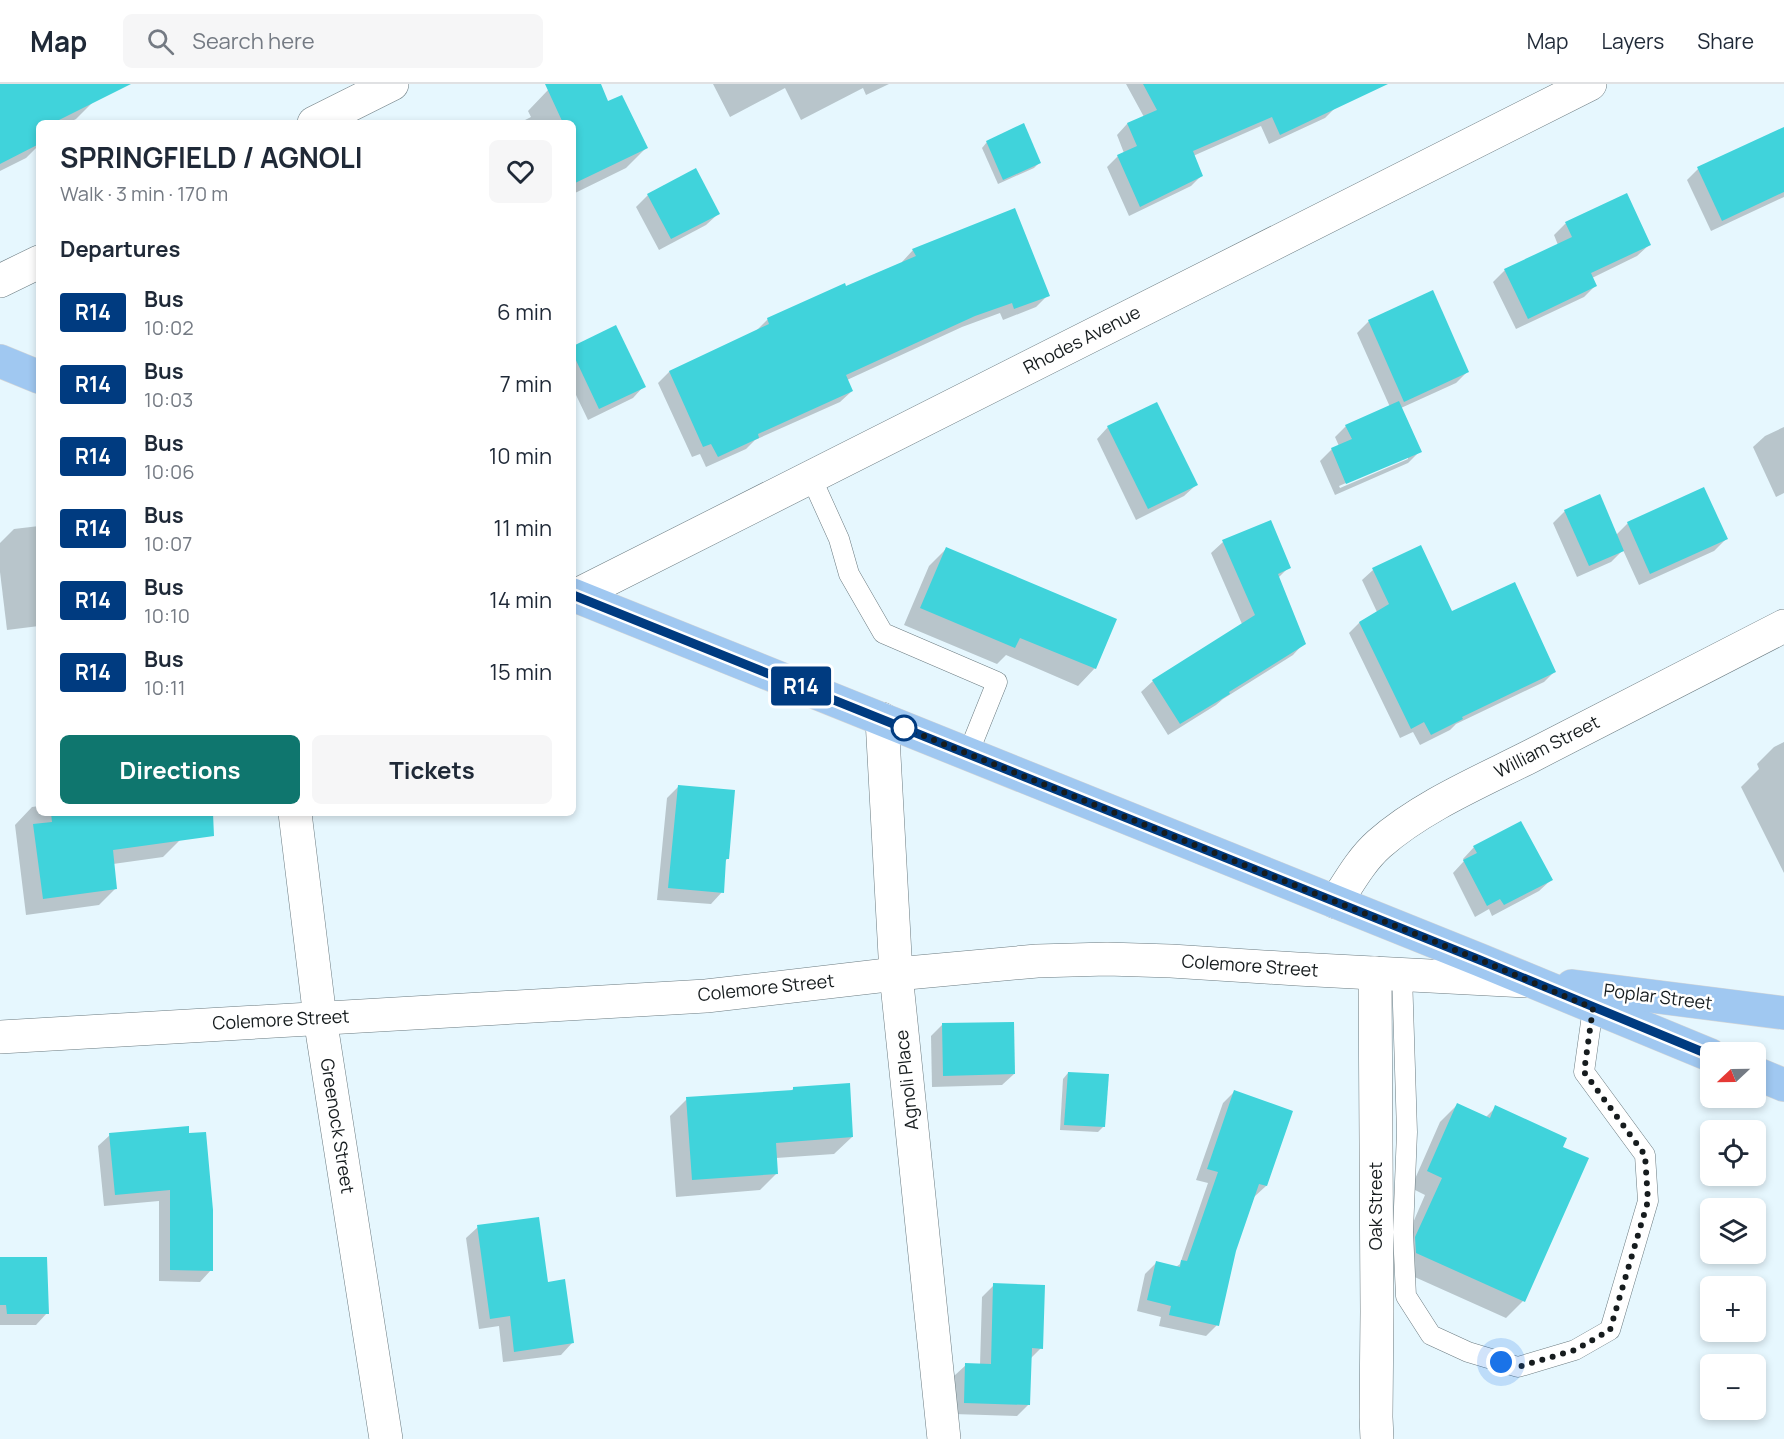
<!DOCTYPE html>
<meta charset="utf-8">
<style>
body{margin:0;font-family:Manrope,sans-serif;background:#f6f6f7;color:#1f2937;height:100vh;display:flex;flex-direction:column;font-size:22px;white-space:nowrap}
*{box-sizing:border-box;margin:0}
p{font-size:20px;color:#747a83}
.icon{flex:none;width:33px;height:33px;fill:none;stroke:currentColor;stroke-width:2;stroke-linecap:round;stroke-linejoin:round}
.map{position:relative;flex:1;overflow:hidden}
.sheet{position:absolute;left:36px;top:36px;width:540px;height:696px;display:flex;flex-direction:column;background:#fff;border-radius:9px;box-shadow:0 3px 9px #0003}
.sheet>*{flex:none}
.badge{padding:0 12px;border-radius:4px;font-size:21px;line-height:39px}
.needle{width:39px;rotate:248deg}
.fabs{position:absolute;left:1700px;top:958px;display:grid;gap:12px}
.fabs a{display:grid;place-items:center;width:66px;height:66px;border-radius:9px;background:#fff;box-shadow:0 3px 9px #0003;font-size:30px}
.you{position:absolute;width:30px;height:30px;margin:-15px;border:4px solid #fff;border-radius:50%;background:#1a73e8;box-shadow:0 0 0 9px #1a73e833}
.map>.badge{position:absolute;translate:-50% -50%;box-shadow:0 0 0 3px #fff}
h2{padding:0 24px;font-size:22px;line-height:54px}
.round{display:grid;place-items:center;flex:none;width:63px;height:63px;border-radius:9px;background:#f6f6f7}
.overview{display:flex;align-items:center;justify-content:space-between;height:102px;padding:0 24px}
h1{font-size:28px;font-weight:700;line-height:45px}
.button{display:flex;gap:12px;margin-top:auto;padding:12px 24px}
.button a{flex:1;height:69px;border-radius:9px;background:#0f766e;color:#fff;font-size:24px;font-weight:700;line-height:69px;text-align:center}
.button a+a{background:#f6f6f7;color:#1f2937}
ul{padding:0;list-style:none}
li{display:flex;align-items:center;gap:18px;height:72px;padding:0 24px}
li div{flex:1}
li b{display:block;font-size:22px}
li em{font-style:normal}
li .badge{min-width:66px;font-weight:700;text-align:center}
header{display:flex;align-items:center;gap:36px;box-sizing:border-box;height:84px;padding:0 30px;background:#fff;border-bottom:2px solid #e0e1e3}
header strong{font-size:28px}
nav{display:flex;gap:33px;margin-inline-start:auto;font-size:21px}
.search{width:420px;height:54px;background:#f6f6f7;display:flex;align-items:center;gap:15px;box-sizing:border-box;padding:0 21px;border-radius:9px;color:#747a83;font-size:22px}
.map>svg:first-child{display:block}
.shadow{fill:#0003;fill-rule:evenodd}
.building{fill:#40d3db}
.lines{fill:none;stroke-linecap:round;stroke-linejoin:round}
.service-casing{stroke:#6b7b81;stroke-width:21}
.minor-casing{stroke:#6b7b81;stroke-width:34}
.primary-casing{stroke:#d5d6d6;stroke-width:34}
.service{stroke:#fff;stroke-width:20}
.minor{stroke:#fff;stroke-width:33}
.primary{stroke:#a0c8f1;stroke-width:33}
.line-casing{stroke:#fff;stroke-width:14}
.line{stroke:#003b80;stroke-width:9}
.walk{stroke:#161c1e;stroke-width:6;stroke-dasharray:0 10.8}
.stop-dot{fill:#fff;stroke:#003b80;stroke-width:3}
.labels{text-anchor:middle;stroke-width:5;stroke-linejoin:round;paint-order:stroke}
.street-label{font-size:18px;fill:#161c1e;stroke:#fff}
</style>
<header>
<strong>Map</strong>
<div class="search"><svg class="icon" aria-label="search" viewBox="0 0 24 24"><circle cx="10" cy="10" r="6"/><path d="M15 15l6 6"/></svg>Search here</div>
<nav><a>Map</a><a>Layers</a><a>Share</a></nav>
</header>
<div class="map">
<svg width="1784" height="1355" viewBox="0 0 1784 1355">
<rect width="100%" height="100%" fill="#e6f7fe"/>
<!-- shadow -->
<g class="shadow">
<path d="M 11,0 L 84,0 L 93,18 L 76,35 L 68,39 L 39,39 L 39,61 L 26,74 L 0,87 L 0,6 Z"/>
<path d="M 561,0 L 599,0 L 608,19 L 646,64 L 626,84 L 573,110 L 573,39 L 519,39 L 531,33 L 528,27 L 548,6 Z"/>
<path d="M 713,0 L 889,0 L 866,11 L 863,4 L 801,36 L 785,4 L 730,33 Z"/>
<path d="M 1126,0 L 1365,0 L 1336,23 L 1325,34 L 1269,60 L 1261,42 L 1193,72 L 1202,91 L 1191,102 L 1129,132 L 1107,83 L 1118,72 L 1124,69 L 1117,51 L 1127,40 L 1144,33 Z"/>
<path d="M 987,58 L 1040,78 L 1034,84 L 998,100 L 982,64 Z"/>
<path d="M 1784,69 L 1784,113 L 1711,147 L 1687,96 L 1698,85 Z"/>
<path d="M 648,111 L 718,130 L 706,141 L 659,166 L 636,123 Z"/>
<path d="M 1626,111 L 1649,161 L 1637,172 L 1592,194 L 1595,202 L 1584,213 L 1516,245 L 1493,198 L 1505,186 L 1558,161 L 1554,151 L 1565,140 Z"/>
<path d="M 913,166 L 1048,211 L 1036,223 L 1003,236 L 1000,229 L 962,243 L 847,296 L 852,307 L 840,318 L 755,356 L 746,365 L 706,383 L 700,370 L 692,373 L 658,299 L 669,288 L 756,247 L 768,235 L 846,204 L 903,179 L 902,178 Z"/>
<path d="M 1369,237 L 1468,287 L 1456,299 L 1401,324 L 1420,367 L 1408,379 L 1335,411 L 1320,377 L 1332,365 L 1339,362 L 1335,353 L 1346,342 L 1390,323 L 1357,249 ZM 1408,372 L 1408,375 L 1340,404 L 1339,402 Z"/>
<path d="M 573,264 L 644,302 L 633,314 L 588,336 L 576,311 L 573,312 Z"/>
<path d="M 1108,343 L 1196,401 L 1184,412 L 1136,436 L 1097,355 Z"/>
<path d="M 1784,343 L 1784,409 L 1776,413 L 1753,363 L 1765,352 Z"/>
<path d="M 1565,427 L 1616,451 L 1628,439 L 1726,455 L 1714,467 L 1639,501 L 1623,466 L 1611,478 L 1577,493 L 1553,439 Z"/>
<path d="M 39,442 L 39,542 L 7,546 L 0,488 L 0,459 L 14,445 Z"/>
<path d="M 1223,458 L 1289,483 L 1278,494 L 1304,559 L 1293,571 L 1223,615 L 1216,621 L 1168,651 L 1141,608 L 1153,597 L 1242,540 L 1211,469 Z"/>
<path d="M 946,465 L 1095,584 L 1078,602 L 1006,571 L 997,580 L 904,541 L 929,482 Z"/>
<path d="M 1373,486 L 1451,529 L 1555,587 L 1544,598 L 1456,640 L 1450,646 L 1420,661 L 1413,648 L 1400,654 L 1349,549 L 1359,539 L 1377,528 L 1362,496 Z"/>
<path d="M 1784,658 L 1784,789 L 1741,703 L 1759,685 L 1757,680 L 1774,663 Z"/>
<path d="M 678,703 L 728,774 L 725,777 L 722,808 L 711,820 L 657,816 L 667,714 Z"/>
<path d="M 39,722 L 39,729 L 176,729 L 180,756 L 163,773 L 113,780 L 116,804 L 99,821 L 26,831 L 15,741 L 32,723 Z"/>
<path d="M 1474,763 L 1551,796 L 1539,807 L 1492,832 L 1489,825 L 1475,833 L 1453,789 L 1464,777 L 1463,775 Z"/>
<path d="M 943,940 L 1014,990 L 1002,1001 L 932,1003 L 931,952 Z"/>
<path d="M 1068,989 L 1104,1042 L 1098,1048 L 1060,1046 L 1063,995 Z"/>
<path d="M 794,1004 L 852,1053 L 834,1070 L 776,1074 L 777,1089 L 760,1106 L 676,1113 L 670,1032 L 687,1015 L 791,1007 Z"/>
<path d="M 1234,1008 L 1291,1028 L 1266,1102 L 1254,1113 L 1234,1167 L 1217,1241 L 1206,1252 L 1159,1242 L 1161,1233 L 1137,1227 L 1145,1190 L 1156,1179 L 1176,1183 L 1180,1180 L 1208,1099 L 1196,1096 L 1223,1019 Z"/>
<path d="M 1457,1021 L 1485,1034 L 1496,1023 L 1561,1064 L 1523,1217 L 1506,1234 L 1399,1186 L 1399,1171 L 1425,1111 L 1411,1104 L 1440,1038 Z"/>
<path d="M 110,1051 L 212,1127 L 211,1186 L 200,1198 L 159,1197 L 159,1117 L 104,1122 L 98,1062 Z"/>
<path d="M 478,1143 L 547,1199 L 572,1259 L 561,1271 L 503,1278 L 499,1242 L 479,1245 L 466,1154 Z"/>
<path d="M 0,1175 L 47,1229 L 36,1241 L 0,1241 Z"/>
<path d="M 994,1201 L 1041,1264 L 1030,1275 L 1029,1320 L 1017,1332 L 953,1330 L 954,1292 L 966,1281 L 980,1281 L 982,1213 Z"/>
</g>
<!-- building -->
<g class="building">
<path d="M 0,0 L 131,0 L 53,39 L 39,39 L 39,60 L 0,80 Z"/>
<path d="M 545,0 L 601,0 L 608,17 L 622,11 L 648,64 L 573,100 L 573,39 L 563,39 Z"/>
<path d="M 1143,0 L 1388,0 L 1280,51 L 1272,33 L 1193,67 L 1203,92 L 1140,123 L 1117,71 L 1137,62 L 1127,39 L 1157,26 Z"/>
<path d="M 1024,39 L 1041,79 L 1003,96 L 986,57 Z"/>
<path d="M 1784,43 L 1784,108 L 1722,137 L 1697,83 Z"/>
<path d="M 696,84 L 720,130 L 671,155 L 647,110 Z"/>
<path d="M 1627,109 L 1651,161 L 1591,189 L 1597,202 L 1528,235 L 1504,185 L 1572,153 L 1565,138 Z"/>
<path d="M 1015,124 L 1050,212 L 1014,225 L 1012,219 L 975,232 L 846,291 L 853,307 L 758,350 L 759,354 L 718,373 L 711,360 L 703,363 L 669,287 L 769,240 L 767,234 L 845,199 L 846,202 L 916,172 L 912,165 Z"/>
<path d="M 1433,206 L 1469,288 L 1404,318 L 1368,236 Z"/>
<path d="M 616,241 L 646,303 L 599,325 L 573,270 L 573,262 Z"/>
<path d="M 1399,317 L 1422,368 L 1346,400 L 1331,364 L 1352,355 L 1345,341 Z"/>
<path d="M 1157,318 L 1198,401 L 1148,425 L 1107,342 Z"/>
<path d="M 1704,403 L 1728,455 L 1650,490 L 1627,438 Z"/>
<path d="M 1600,410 L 1624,467 L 1589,482 L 1564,426 Z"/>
<path d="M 1271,436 L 1291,484 L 1278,490 L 1306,560 L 1229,608 L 1230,610 L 1180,640 L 1152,596 L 1255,531 L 1222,456 Z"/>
<path d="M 1421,461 L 1452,527 L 1515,498 L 1556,588 L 1462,633 L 1463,635 L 1431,651 L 1424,638 L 1411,645 L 1359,538 L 1389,520 L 1372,484 Z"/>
<path d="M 946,463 L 1117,535 L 1096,585 L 1020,554 L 1015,564 L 920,524 Z"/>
<path d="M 678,701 L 735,706 L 729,775 L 726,775 L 724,809 L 668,804 Z"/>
<path d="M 51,729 L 213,729 L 214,752 L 113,766 L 117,805 L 43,815 L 33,740 L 52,738 Z"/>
<path d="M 1521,737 L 1553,796 L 1504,821 L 1500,815 L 1487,822 L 1463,776 L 1477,769 L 1473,762 Z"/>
<path d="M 1014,938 L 1015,990 L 943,992 L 942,939 Z"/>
<path d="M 1068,988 L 1109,990 L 1105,1043 L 1064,1041 Z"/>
<path d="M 850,999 L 853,1053 L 776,1059 L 778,1090 L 692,1096 L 686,1013 L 793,1006 L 793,1003 Z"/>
<path d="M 1234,1006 L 1293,1027 L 1267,1102 L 1259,1100 L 1236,1167 L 1219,1242 L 1169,1231 L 1171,1222 L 1147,1216 L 1156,1177 L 1180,1183 L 1181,1176 L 1187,1177 L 1218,1088 L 1207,1085 Z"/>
<path d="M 1457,1019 L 1490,1034 L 1495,1021 L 1567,1054 L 1563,1063 L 1589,1074 L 1525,1218 L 1416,1169 L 1415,1153 L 1442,1094 L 1427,1087 Z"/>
<path d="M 189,1042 L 189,1049 L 206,1048 L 213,1126 L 213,1187 L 170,1186 L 170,1106 L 115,1111 L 109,1049 Z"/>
<path d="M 539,1133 L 548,1198 L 565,1195 L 574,1259 L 514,1268 L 510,1232 L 490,1235 L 477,1141 Z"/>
<path d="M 0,1173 L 47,1173 L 49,1230 L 7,1230 L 6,1221 L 0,1221 Z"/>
<path d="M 993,1199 L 1045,1201 L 1043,1265 L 1032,1264 L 1030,1321 L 964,1319 L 965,1279 L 991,1280 Z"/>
</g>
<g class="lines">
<!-- service casing -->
<g class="service-casing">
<g id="service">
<path d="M 811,393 L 839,455 L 849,490 L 883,549 L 997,598 L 968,670"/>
<path d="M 1402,890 L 1407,1048 L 1403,1148 L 1406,1212 L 1431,1251 L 1468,1268 L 1518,1283 L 1575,1266 L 1610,1246 L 1648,1117 L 1645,1071 L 1584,988 L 1593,924"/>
</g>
</g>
<!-- minor casing -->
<g class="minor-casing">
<g id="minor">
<path d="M 314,39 L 392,0"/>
<path d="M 0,197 L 39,178"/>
<path d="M 575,512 L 1590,0"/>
<path d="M 882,635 L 896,890 L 944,1355"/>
<path d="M 295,729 L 320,934 L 386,1355"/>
<path d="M 1336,818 C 1349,798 1361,776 1379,760 C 1422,722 1482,697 1533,671 C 1616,628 1700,585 1784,542"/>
<path d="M 1375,889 L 1377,1227 L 1376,1333 L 1377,1355"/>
<path d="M 0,953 L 706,912 L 896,890 L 1037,877 L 1107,875 L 1171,877 L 1297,885 L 1526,897"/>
</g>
</g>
<!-- primary casing -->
<g class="primary-casing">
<g id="primary">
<path d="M 0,277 L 39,293"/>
<path d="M 573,511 L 1480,876 L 1710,971"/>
<path d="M 1572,902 L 1784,929"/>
<path d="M 1755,989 L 1784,1001"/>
</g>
</g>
<!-- service -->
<use href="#service" class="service"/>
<!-- minor -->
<use href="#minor" class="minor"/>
<!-- primary -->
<use href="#primary" class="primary"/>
</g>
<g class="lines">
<!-- line casing -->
<g class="line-casing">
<path id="line" d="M 573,511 L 1480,876 L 1710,971"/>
</g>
<!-- line -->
<use href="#line" class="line"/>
<!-- walk -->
<path class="walk" d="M 904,644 L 1480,876 L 1593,924 L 1584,988 L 1645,1071 L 1648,1117 L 1610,1246 L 1575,1266 L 1518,1283 L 1501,1278"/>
</g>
<!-- markers -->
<circle class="stop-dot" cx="904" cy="644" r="12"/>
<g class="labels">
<!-- street labels -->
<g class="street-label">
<text transform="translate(1082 256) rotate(-27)" y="6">Rhodes Avenue</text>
<text transform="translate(1547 663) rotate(-27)" y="6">William Street</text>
<text transform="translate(1250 882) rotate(4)" y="6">Colemore Street</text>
<text transform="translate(766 904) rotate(-6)" y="6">Colemore Street</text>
<text transform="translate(1658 913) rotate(7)" y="6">Poplar Street</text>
<text transform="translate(281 936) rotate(-3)" y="6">Colemore Street</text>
<text transform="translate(907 996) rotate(-96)" y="6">Agnoli Place</text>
<text transform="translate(337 1042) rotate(81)" y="6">Greenock Street</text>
<text transform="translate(1376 1122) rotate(-90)" y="6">Oak Street</text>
</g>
</g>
</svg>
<div class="fabs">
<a><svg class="needle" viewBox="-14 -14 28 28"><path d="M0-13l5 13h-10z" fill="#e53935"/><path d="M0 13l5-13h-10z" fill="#747a83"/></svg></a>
<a><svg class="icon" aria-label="locate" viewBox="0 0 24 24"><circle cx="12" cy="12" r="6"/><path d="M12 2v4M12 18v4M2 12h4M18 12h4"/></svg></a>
<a><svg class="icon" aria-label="layers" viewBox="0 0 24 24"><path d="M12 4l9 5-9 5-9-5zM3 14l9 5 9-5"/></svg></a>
<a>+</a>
<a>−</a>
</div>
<div class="you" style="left:1501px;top:1278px"></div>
<b class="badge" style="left:801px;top:602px;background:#003b80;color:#fff">R14</b>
<section class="sheet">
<div class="overview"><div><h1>SPRINGFIELD / AGNOLI</h1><p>Walk · 3 min · 170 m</p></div><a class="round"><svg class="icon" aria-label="heart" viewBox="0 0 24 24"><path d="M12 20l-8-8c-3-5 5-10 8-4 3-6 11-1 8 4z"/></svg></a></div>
<h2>Departures</h2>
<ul>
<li><span class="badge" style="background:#003b80;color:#fff">R14</span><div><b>Bus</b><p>10:02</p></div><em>6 min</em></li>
<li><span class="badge" style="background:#003b80;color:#fff">R14</span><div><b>Bus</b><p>10:03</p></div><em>7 min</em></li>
<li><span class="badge" style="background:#003b80;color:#fff">R14</span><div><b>Bus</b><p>10:06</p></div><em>10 min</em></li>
<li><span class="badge" style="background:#003b80;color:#fff">R14</span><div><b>Bus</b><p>10:07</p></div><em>11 min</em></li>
<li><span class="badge" style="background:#003b80;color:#fff">R14</span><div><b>Bus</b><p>10:10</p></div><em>14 min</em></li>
<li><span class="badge" style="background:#003b80;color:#fff">R14</span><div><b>Bus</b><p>10:11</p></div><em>15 min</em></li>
</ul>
<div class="button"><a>Directions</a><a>Tickets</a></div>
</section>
</div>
